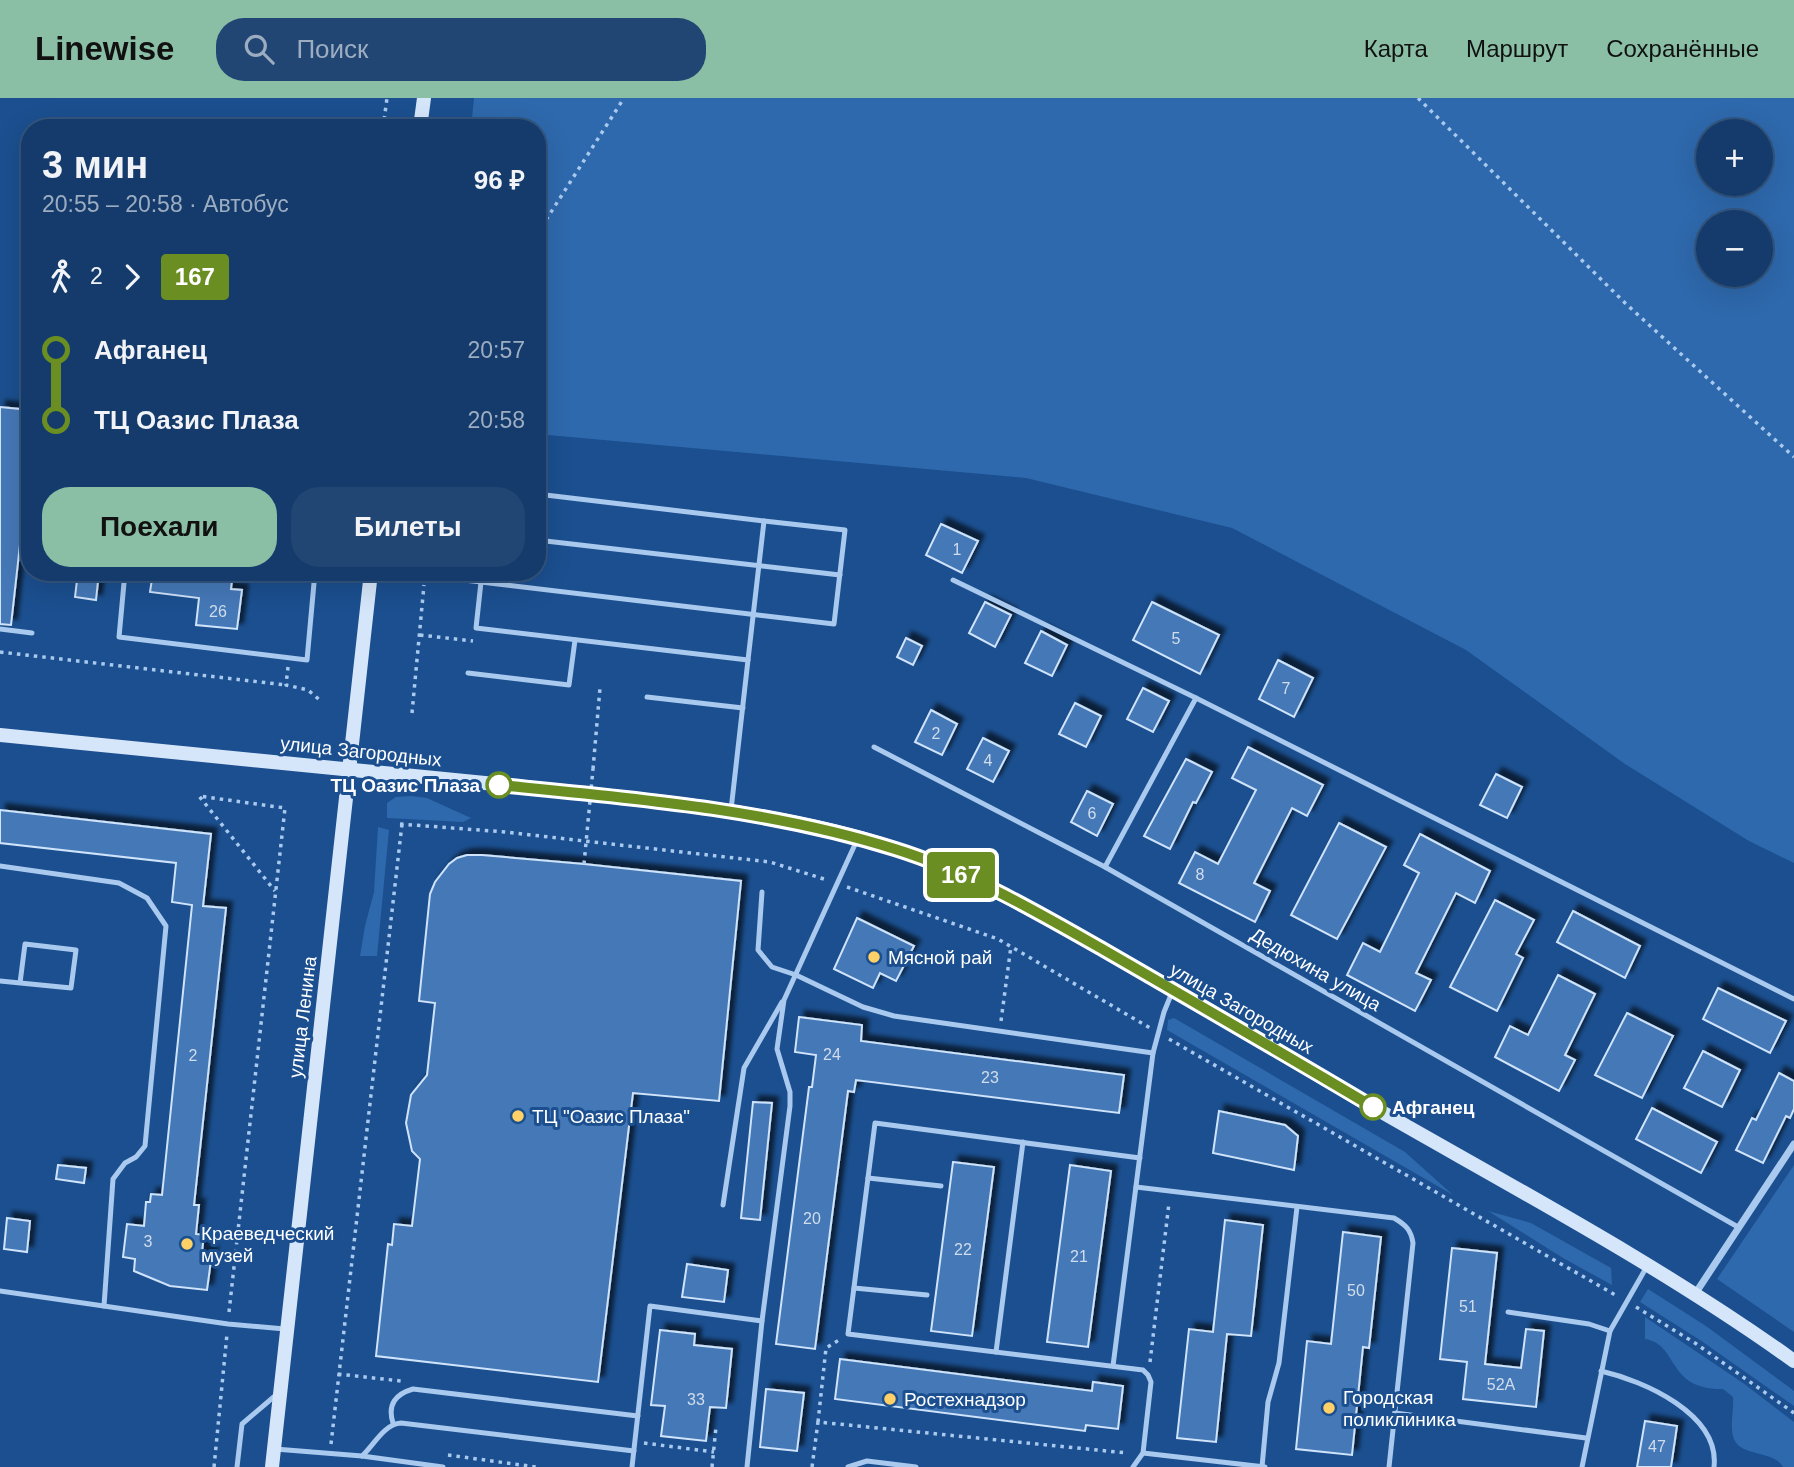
<!DOCTYPE html>
<html lang="ru">
<meta charset="utf-8">
<style>
body{margin:0;font-family:Arial,sans-serif;background:#214673;color:#f1f3f6;height:100vh;display:flex;flex-direction:column;font-size:26px;white-space:nowrap}
*{box-sizing:border-box;margin:0}
p{font-size:23px;color:#9dadc1}
.icon{flex:none;width:38px;height:38px;fill:none;stroke:currentColor;stroke-width:2;stroke-linecap:round;stroke-linejoin:round}
.map{position:relative;flex:1;overflow:hidden}
.sheet{position:absolute;left:21px;top:21px;width:525px;height:462px;display:flex;flex-direction:column;background:#143b6b;border-radius:28px;box-shadow:0 7px 28px #0002,0 0 0 2px #33557e}
.sheet>*{flex:none}
.badge{padding:0 14px;border-radius:5px;font-size:24px;line-height:46px}
.controls{position:absolute;left:1696px;top:21px;display:grid;gap:14px}
.controls a{display:grid;place-items:center;width:77px;height:77px;border-radius:50%;background:#143b6b;box-shadow:0 7px 28px #0002,0 0 0 2px #33557e;font-size:35px}
.map>.badge{position:absolute;translate:-50% -50%;box-shadow:0 0 0 4px #fff}
.legs{display:flex;align-items:center;gap:10px;height:77px;padding:0 21px;font-size:23px}
.legs p{margin-inline-start:auto}
.overview{display:flex;align-items:center;justify-content:space-between;height:119px;padding:0 21px}
h1{font-size:38px;font-weight:600;line-height:52px}
.button{display:flex;gap:14px;margin-top:auto;padding:14px 21px}
.button a{flex:1;height:80px;border-radius:28px;background:#8abfa5;color:#111;font-size:28px;font-weight:600;line-height:80px;text-align:center}
.button a+a{background:#214673;color:#f1f3f6}
ul{padding:0 21px;list-style:none}
li{display:flex;align-items:center;gap:24px;height:70px;font-size:26px}
li i{display:grid;place-items:center;width:10px;height:100%;margin:0 9px;background:currentColor}
li i::after{content:'';width:18px;height:18px;margin:-9px;border:5px solid;border-radius:50%;background:#143b6b}
li p{margin-inline-start:auto}
li:first-child i{background:linear-gradient(#0000 50%,currentColor 0)}
li:last-child i{background:linear-gradient(currentColor 50%,#0000 0)}
header{display:flex;align-items:center;gap:42px;box-sizing:border-box;height:98px;padding:0 35px;background:#8abfa5;color:#111}
header strong{font-size:33px}
nav{display:flex;gap:38px;margin-inline-start:auto;font-size:24px}
.search{width:490px;height:63px;background:#214673;display:flex;align-items:center;gap:18px;box-sizing:border-box;padding:0 24px;border-radius:28px;color:#9dadc1;font-size:26px}
.map>svg:first-child{display:block}
.green{fill:#2e69ad;fill-rule:evenodd}
.building{fill:#4478b7;stroke:#cfe3fa;stroke-width:2;filter:url(#shadow)}
.lines{fill:none;stroke-linecap:round;stroke-linejoin:round}
.path{stroke:#a9c9ee;stroke-width:3.5;stroke-dasharray:3.5 5;stroke-linecap:butt}
.lane{stroke:#a9c9ee;stroke-width:5}
.street{stroke:#a9c9ee;stroke-width:7}
.secondary{stroke:#d6e6fa;stroke-width:14}
.path-bridge{stroke:#a9c9ee;stroke-width:3.5;stroke-dasharray:3.5 5;stroke-linecap:butt}
.line-1-casing{stroke:#fff;stroke-width:16}
.line-1{stroke:#6b8e23;stroke-width:10}
.stop-1-dot{fill:#fff;stroke:#6b8e23;stroke-width:3.5}
.poi-dot{fill:#ffd166;stroke:#1b4f8f;stroke-width:2.5}
.labels{text-anchor:middle;stroke-width:6;stroke-linejoin:round;paint-order:stroke}
.number-label{font-size:16px;fill:#d0dded}
.street-label{font-size:19px;fill:#fff;stroke:#1b4f8f}
.stop-label{font-size:19px;font-weight:bold;fill:#fff;stroke:#1b4f8f;text-anchor:end}
.poi-label{font-size:19px;fill:#fff;stroke:#1b4f8f;text-anchor:start}
</style>
<header>
<strong>Linewise</strong>
<div class="search"><svg class="icon" aria-label="search" viewBox="0 0 24 24"><circle cx="10" cy="10" r="6"/><path d="M15 15l6 6"/></svg>Поиск</div>
<nav><a>Карта</a><a>Маршрут</a><a>Сохранённые</a></nav>
</header>
<div class="map">
<svg width="1794" height="1369" viewBox="0 0 1794 1369">
<defs>
<filter id="shadow"><feDropShadow dx="6" dy="-6" stdDeviation="2" flood-color="#0009"/></filter>
</defs>
<rect width="100%" height="100%" fill="#1b4f8f"/>
<!-- green -->
<g class="green">
<path d="M 474,0 L 1794,0 L 1794,765 L 1749,743 L 1625,666 L 1466,552 L 1232,430 L 1026,380 L 537,336 L 537,30 L 471,30 ZM 1708,33 L 1760,33 L 1760,86 L 1708,86 ZM 1708,124 L 1760,124 L 1760,177 L 1708,177 Z"/>
<path d="M 411,698 L 427,700 L 471,720 L 463,724 L 387,720 L 387,705 L 396,699 Z"/>
<path d="M 378,729 L 389,732 L 377,858 L 360,858 L 365,828 L 374,794 Z"/>
<path d="M 1174,920 L 1405,1054 L 1453,1097 L 1167,932 L 1168,922 Z"/>
<path d="M 1794,1067 L 1794,1234 L 1717,1181 Z"/>
<path d="M 1488,1113 L 1531,1125 L 1611,1170 L 1612,1187 L 1563,1160 Z"/>
<path d="M 1648,1191 L 1706,1228 L 1789,1289 L 1794,1293 L 1794,1308 L 1700,1242 L 1640,1204 Z"/>
<path d="M 1645,1219 L 1743,1285 L 1794,1324 L 1794,1369 L 1783,1369 C 1773,1351 1738,1360 1733,1338 C 1730,1327 1734,1311 1733,1299 L 1723,1291 C 1666,1292 1679,1246 1645,1241 Z"/>
</g>
<!-- building -->
<g class="building">
<path d="M 0,309 L 30,312 L 30,357 L 11,527 L 0,526 Z"/>
<path d="M 941,426 L 978,443 L 962,475 L 926,457 Z"/>
<path d="M 78,474 L 99,474 L 96,502 L 75,499 Z"/>
<path d="M 153,474 L 233,474 L 231,491 L 242,492 L 237,531 L 196,527 L 199,500 L 150,494 Z"/>
<path d="M 985,504 L 1011,517 L 995,549 L 969,535 Z"/>
<path d="M 1152,504 L 1219,537 L 1200,576 L 1133,542 Z"/>
<path d="M 1041,533 L 1067,547 L 1052,578 L 1025,565 Z"/>
<path d="M 906,540 L 922,548 L 913,567 L 897,559 Z"/>
<path d="M 1278,562 L 1313,580 L 1294,619 L 1259,601 Z"/>
<path d="M 1143,590 L 1169,603 L 1153,634 L 1127,621 Z"/>
<path d="M 1075,605 L 1101,618 L 1086,649 L 1059,636 Z"/>
<path d="M 931,612 L 957,626 L 942,657 L 915,644 Z"/>
<path d="M 983,640 L 1009,653 L 993,684 L 967,671 Z"/>
<path d="M 1248,649 L 1323,687 L 1307,718 L 1292,710 L 1254,785 L 1270,793 L 1255,824 L 1179,785 L 1195,754 L 1218,766 L 1256,692 L 1232,680 Z"/>
<path d="M 1186,661 L 1212,674 L 1196,705 L 1193,704 L 1170,751 L 1144,738 Z"/>
<path d="M 1496,676 L 1522,689 L 1507,720 L 1480,707 Z"/>
<path d="M 1087,693 L 1113,706 L 1097,738 L 1071,724 Z"/>
<path d="M 0,712 L 211,736 L 203,808 L 226,810 L 194,1107 L 199,1107 L 196,1136 L 204,1137 L 202,1154 L 212,1155 L 207,1192 L 170,1188 L 134,1173 L 135,1161 L 123,1159 L 127,1126 L 144,1128 L 146,1104 L 150,1104 L 151,1096 L 162,1097 L 192,807 L 172,804 L 176,765 L 0,745 Z"/>
<path d="M 1339,725 L 1386,749 L 1337,841 L 1291,817 Z"/>
<path d="M 1420,736 L 1490,773 L 1475,805 L 1456,795 L 1416,875 L 1431,882 L 1415,913 L 1347,877 L 1363,845 L 1380,854 L 1419,775 L 1404,767 Z"/>
<path d="M 467,757 L 482,757 L 584,766 L 741,783 L 719,1003 L 633,995 L 598,1284 L 376,1258 L 388,1146 L 392,1147 L 394,1126 L 412,1128 L 420,1061 L 412,1053 L 406,1025 L 411,997 L 427,977 L 435,905 L 419,903 L 430,796 L 435,784 L 449,766 L 457,760 Z"/>
<path d="M 1495,802 L 1534,822 L 1516,856 L 1523,860 L 1497,913 L 1450,889 Z"/>
<path d="M 1573,813 L 1640,848 L 1625,880 L 1557,844 Z"/>
<path d="M 857,820 L 914,848 L 896,883 L 880,875 L 873,890 L 834,871 Z"/>
<path d="M 1558,877 L 1595,896 L 1565,957 L 1575,962 L 1559,993 L 1495,959 L 1510,928 L 1528,937 Z"/>
<path d="M 1718,890 L 1786,923 L 1770,955 L 1703,921 Z"/>
<path d="M 1627,915 L 1673,938 L 1642,1000 L 1595,977 Z"/>
<path d="M 799,919 L 862,927 L 861,943 L 1124,977 L 1119,1015 L 856,982 L 854,994 L 848,993 L 815,1251 L 776,1246 L 809,989 L 812,989 L 816,957 L 795,954 Z"/>
<path d="M 1703,953 L 1740,972 L 1722,1009 L 1684,990 Z"/>
<path d="M 1779,975 L 1794,983 L 1794,1011 L 1790,1020 L 1786,1018 L 1763,1065 L 1736,1052 L 1752,1020 L 1756,1022 Z"/>
<path d="M 753,1004 L 772,1005 L 760,1122 L 741,1120 Z"/>
<path d="M 1652,1010 L 1717,1044 L 1701,1075 L 1636,1041 Z"/>
<path d="M 1219,1013 L 1285,1027 L 1298,1038 L 1294,1072 L 1213,1055 Z"/>
<path d="M 953,1064 L 994,1069 L 972,1238 L 931,1233 Z"/>
<path d="M 58,1067 L 86,1070 L 84,1085 L 56,1081 Z"/>
<path d="M 1070,1067 L 1111,1073 L 1088,1249 L 1047,1244 Z"/>
<path d="M 7,1120 L 30,1123 L 27,1154 L 4,1151 Z"/>
<path d="M 1225,1122 L 1263,1127 L 1251,1238 L 1227,1236 L 1216,1344 L 1177,1340 L 1189,1231 L 1213,1234 Z"/>
<path d="M 1343,1134 L 1381,1139 L 1369,1250 L 1363,1249 L 1352,1357 L 1296,1351 L 1307,1243 L 1331,1246 Z"/>
<path d="M 1452,1150 L 1497,1155 L 1485,1266 L 1521,1270 L 1526,1231 L 1544,1233 L 1536,1309 L 1463,1301 L 1467,1264 L 1440,1261 Z"/>
<path d="M 687,1166 L 728,1172 L 724,1204 L 682,1199 Z"/>
<path d="M 660,1232 L 695,1236 L 694,1247 L 732,1251 L 726,1310 L 710,1309 L 706,1343 L 661,1338 L 665,1308 L 651,1307 Z"/>
<path d="M 840,1261 L 1092,1293 L 1093,1284 L 1123,1288 L 1118,1331 L 1086,1327 L 1085,1333 L 835,1301 Z"/>
<path d="M 766,1291 L 804,1295 L 797,1353 L 760,1349 Z"/>
<path d="M 1645,1323 L 1677,1328 L 1671,1369 L 1637,1369 Z"/>
</g>
<g class="lines">
<!-- path -->
<g class="path">
<path d="M 1418,0 L 1625,205 L 1794,359"/>
<path d="M 383,30 L 387,0"/>
<path d="M 537,136 L 624,0"/>
<path d="M 420,537 L 473,543"/>
<path d="M 0,554 L 286,587"/>
<path d="M 288,569 L 286,587 L 308,592 L 322,604"/>
<path d="M 412,615 L 424,487"/>
<path d="M 593,671 L 600,590"/>
<path d="M 400,726 L 505,734 L 770,764 L 827,782"/>
<path d="M 847,789 L 998,841 L 1150,930"/>
<path d="M 1001,923 L 1011,848"/>
<path d="M 1169,941 L 1617,1198"/>
<path d="M 1636,1209 L 1695,1245 L 1794,1315"/>
<path d="M 229,1214 L 285,710 L 199,698 L 275,793"/>
<path d="M 1150,1264 L 1169,1105"/>
<path d="M 338,1276 L 401,1283"/>
<path d="M 818,1324 L 826,1250 L 839,1242"/>
<path d="M 644,1345 L 714,1354"/>
<path d="M 331,1346 L 402,726"/>
<path d="M 448,1357 L 536,1369"/>
<path d="M 214,1369 L 227,1236"/>
<path d="M 712,1369 L 716,1329"/>
<path d="M 812,1369 L 818,1324 L 1127,1355"/>
</g>
<!-- lane -->
<g class="lane">
<path d="M 537,396 L 764,423 L 748,562"/>
<path d="M 537,442 L 840,477"/>
<path d="M 125,474 L 119,539 L 307,562 L 315,474"/>
<path d="M 396,474 L 481,484 L 476,530 L 748,562 L 731,712"/>
<path d="M 482,474 L 481,484 L 834,526 L 845,432 L 764,423"/>
<path d="M 953,482 L 1196,600 L 1794,901"/>
<path d="M 0,531 L 32,535"/>
<path d="M 468,575 L 569,587 L 575,542"/>
<path d="M 647,599 L 743,610"/>
<path d="M 874,649 L 1105,769 L 1738,1129"/>
<path d="M 0,768 L 119,785 L 147,800 L 166,828 L 145,1048 L 136,1059 L 125,1065 L 113,1081 L 104,1208"/>
<path d="M 1105,769 L 1196,600"/>
<path d="M 762,794 L 758,852 L 772,869 L 796,877 L 863,909 L 894,918 L 1153,955"/>
<path d="M 0,883 L 71,890 L 76,852 L 25,846 L 20,885"/>
<path d="M 868,1080 L 941,1088"/>
<path d="M 1136,1089 L 1394,1120 C 1406,1127 1411,1132 1413,1145 L 1389,1369"/>
<path d="M 723,1107 L 744,970 L 782,904"/>
<path d="M 854,1190 L 927,1197"/>
<path d="M 0,1193 L 228,1226 L 285,1231"/>
<path d="M 1508,1214 L 1589,1226 L 1610,1233"/>
<path d="M 996,1254 L 1023,1044"/>
<path d="M 1113,1268 L 1153,955 L 1164,914 L 1173,892"/>
<path d="M 1601,1273 C 1644,1283 1720,1316 1714,1369"/>
<path d="M 1395,1315 L 1586,1340"/>
<path d="M 393,1325 C 387,1306 396,1296 413,1291 L 638,1318"/>
<path d="M 275,1351 L 362,1358 L 443,1369"/>
<path d="M 1143,1355 L 1265,1369"/>
<path d="M 362,1358 C 374,1347 384,1326 401,1325 L 634,1353"/>
<path d="M 237,1369 L 242,1326 L 276,1297"/>
<path d="M 632,1369 L 650,1208 L 762,1223"/>
<path d="M 747,1369 L 762,1223 L 790,1008 L 790,994 L 777,951 L 784,902 L 857,742"/>
<path d="M 848,1369 L 867,1363 L 916,1369"/>
<path d="M 1133,1369 L 1143,1355 L 1151,1284 L 1148,1277 L 1143,1272 L 848,1236 L 875,1025 L 1140,1060"/>
<path d="M 1262,1369 L 1268,1304 L 1279,1265 L 1297,1109"/>
<path d="M 1582,1369 L 1610,1233 L 1646,1170"/>
</g>
<!-- street -->
<path class="street" d="M 1695,1196 L 1794,1046"/>
<!-- secondary -->
<g class="secondary">
<path d="M 420,30 L 424,0"/>
<path d="M 0,637 C 165,653 330,669 495,686 C 617,699 741,708 861,740 C 949,765 1028,809 1108,854 C 1184,898 1259,942 1335,987 C 1489,1077 1649,1159 1794,1263"/>
<path d="M 272,1369 L 371,474"/>
</g>
<!-- path-bridge -->
<path class="path-bridge" d="M 584,766 L 593,671"/>
</g>
<g class="lines">
<!-- line-1 casing -->
<g class="line-1-casing">
<path id="line-1" d="M 499,687 C 632,700 767,711 895,751 C 969,774 1037,814 1104,852 C 1194,904 1284,956 1373,1009"/>
</g>
<!-- line-1 -->
<use href="#line-1" class="line-1"/>
</g>
<!-- markers -->
<g class="stop-1-dot">
<circle cx="499" cy="687" r="12"/>
<circle cx="1373" cy="1009" r="12"/>
</g>
<g class="poi-dot">
<circle cx="874" cy="859" r="7"/>
<circle cx="518" cy="1018" r="7"/>
<circle cx="187" cy="1146" r="7"/>
<circle cx="890" cy="1301" r="7"/>
<circle cx="1329" cy="1310" r="7"/>
</g>
<g class="labels">
<!-- number labels -->
<g class="number-label">
<text x="957" y="457">1</text>
<text x="218" y="519">26</text>
<text x="1176" y="546">5</text>
<text x="1286" y="596">7</text>
<text x="936" y="641">2</text>
<text x="988" y="668">4</text>
<text x="1092" y="721">6</text>
<text x="1200" y="782">8</text>
<text x="832" y="962">24</text>
<text x="193" y="963">2</text>
<text x="990" y="985">23</text>
<text x="812" y="1126">20</text>
<text x="148" y="1149">3</text>
<text x="963" y="1157">22</text>
<text x="1079" y="1164">21</text>
<text x="1356" y="1198">50</text>
<text x="1468" y="1214">51</text>
<text x="1501" y="1292">52А</text>
<text x="696" y="1307">33</text>
<text x="1657" y="1354">47</text>
</g>
<!-- street labels -->
<g class="street-label">
<text transform="translate(361 653) rotate(6)" y="7">улица Загородных</text>
<text transform="translate(1316 871) rotate(30)" y="7">Дедюхина улица</text>
<text transform="translate(1242 910) rotate(30)" y="7">улица Загородных</text>
<text transform="translate(302 919) rotate(-83)" y="7">улица Ленина</text>
</g>
<!-- stop labels -->
<g class="stop-label">
<text x="480" y="694">ТЦ Оазис Плаза</text>
<text x="1392" y="1016" text-anchor="start">Афганец</text>
</g>
<!-- poi labels -->
<g class="poi-label">
<text x="888" y="866">Мясной рай</text>
<text x="532" y="1025">ТЦ "Оазис Плаза"</text>
<text x="201" y="1142">Краеведческий<tspan x="201" dy="22">музей</tspan></text>
<text x="1343" y="1306">Городская<tspan x="1343" dy="22">поликлиника</tspan></text>
<text x="904" y="1308">Ростехнадзор</text>
</g>
</g>
</svg>
<div class="controls">
<a>+</a>
<a>−</a>
</div>
<b class="badge" style="left:961px;top:777px;background:#6b8e23;color:#fff">167</b>
<section class="sheet">
<div class="overview"><div><h1>3 мин</h1><p>20:55 – 20:58 · Автобус</p></div><b>96 ₽</b></div>
<div class="legs"><svg class="icon" aria-label="walk" viewBox="0 0 24 24"><circle cx="13" cy="4" r="2"/><path d="M13 8l-2 6 4 7M11 14l-3 7M7 12l3-4h3l4 4"/></svg>2<svg class="icon" aria-label="forward" viewBox="0 0 24 24"><path d="M9 5l7 7-7 7"/></svg><b class="badge" style="background:#6b8e23;color:#fff">167</b></div>
<ul>
<li><i style="color:#6b8e23"></i><b>Афганец</b><p>20:57</p></li>
<li><i style="color:#6b8e23"></i><b>ТЦ Оазис Плаза</b><p>20:58</p></li>
</ul>
<div class="button"><a>Поехали</a><a>Билеты</a></div>
</section>
</div>
